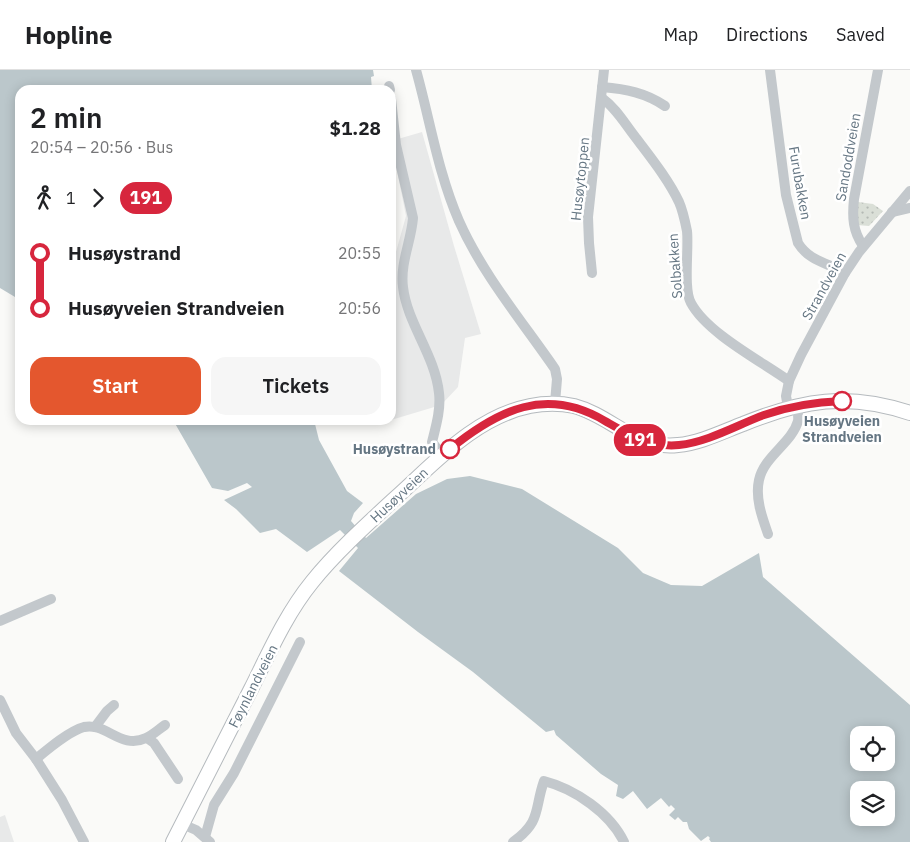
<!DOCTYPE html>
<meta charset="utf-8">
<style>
body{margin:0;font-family:"IBM Plex Sans",sans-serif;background:#f6f6f6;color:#202124;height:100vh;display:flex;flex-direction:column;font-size:19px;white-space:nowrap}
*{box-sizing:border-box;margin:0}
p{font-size:16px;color:#757577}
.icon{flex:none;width:28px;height:28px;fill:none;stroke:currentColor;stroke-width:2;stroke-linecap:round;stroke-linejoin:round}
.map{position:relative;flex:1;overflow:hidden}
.details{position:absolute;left:15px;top:15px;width:381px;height:340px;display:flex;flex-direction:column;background:#fff;border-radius:15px;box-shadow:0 2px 12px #0003}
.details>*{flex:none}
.badge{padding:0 10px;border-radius:16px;font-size:18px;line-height:32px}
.controls{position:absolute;left:850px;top:656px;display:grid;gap:10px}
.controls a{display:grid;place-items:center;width:45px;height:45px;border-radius:10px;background:#fff;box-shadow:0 2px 12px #0003;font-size:25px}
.map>.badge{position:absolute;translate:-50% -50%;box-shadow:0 0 0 2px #fff}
.legs{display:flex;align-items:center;gap:8px;height:55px;padding:0 15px;font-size:16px}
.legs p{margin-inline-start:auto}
.summary{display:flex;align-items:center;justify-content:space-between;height:85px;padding:0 15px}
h1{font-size:28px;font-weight:600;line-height:38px}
.primary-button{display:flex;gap:10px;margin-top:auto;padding:10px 15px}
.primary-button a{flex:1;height:58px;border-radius:15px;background:#e4572e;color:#fff;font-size:20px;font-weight:600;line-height:58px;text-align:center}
.primary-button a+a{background:#f6f6f6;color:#202124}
ul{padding:0 15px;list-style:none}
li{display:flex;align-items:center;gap:18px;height:55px;font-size:19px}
li i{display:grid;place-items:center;width:8px;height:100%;margin:0 6px;background:currentColor}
li i::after{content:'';width:12px;height:12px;margin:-6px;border:4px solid;border-radius:50%;background:#fff}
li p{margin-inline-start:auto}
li:first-child i{background:linear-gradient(#0000 50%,currentColor 0)}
li:last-child i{background:linear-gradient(currentColor 50%,#0000 0)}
header{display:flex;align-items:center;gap:30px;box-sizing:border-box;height:70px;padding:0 25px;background:#fff;border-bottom:1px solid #e0e0e0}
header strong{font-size:24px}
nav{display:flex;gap:28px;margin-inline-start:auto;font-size:18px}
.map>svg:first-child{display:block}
.built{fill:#e8e9e9}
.park{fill:url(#park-dots)}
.water{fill:#bbc7cb;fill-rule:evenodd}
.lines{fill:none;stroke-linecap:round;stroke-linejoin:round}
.major-casing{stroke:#b5babe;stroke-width:16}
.minor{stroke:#c3c8cc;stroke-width:10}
.major{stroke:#fff;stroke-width:14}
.line-1-casing{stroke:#fff;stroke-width:11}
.line-1{stroke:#d7263d;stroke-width:8}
.stop-1-dot{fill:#fff;stroke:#d7263d;stroke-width:2.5}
.labels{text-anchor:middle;stroke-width:5;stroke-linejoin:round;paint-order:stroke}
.street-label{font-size:14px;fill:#657683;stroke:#fff}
.stop-label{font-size:14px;font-weight:bold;fill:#657683;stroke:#fff}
</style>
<header>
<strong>Hopline</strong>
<nav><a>Map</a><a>Directions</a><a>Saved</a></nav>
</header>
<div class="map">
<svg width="910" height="772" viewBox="0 0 910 772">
<defs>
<pattern id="park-dots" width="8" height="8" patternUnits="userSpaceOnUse" patternTransform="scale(1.25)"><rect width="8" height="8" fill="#dadfd7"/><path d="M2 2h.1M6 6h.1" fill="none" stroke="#b4b9b4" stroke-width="1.8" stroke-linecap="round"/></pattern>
</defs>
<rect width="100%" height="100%" fill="#fafaf8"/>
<!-- built -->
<g class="built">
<path d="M 422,62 L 454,176 L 481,264 L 465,268 L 458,317 L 441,335 L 391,350 L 391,200 L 406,146 L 391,71 Z"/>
<path d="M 5,745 L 14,772 L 0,772 L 0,747 Z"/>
</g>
<!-- park -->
<path class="park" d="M 858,132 L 873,134 L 883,141 L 869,156 L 857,155 Z"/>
<!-- water -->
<g class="water">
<path d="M 0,0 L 373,0 L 374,6 L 371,7 L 372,20 L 20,20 L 20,230 L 0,218 Z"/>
<path d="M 173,350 L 314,350 L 319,370 L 347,421 L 363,433 L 354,443 L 351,451 L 366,468 L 416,424 L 447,409 L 470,406 L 522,419 L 618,478 L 643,503 L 671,515 L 702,516 L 759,483 L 763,507 L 910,635 L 910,772 L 711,772 L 709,769 L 710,768 L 708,766 L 701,771 L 689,759 L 687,752 L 683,752 L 678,747 L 675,750 L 669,745 L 675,739 L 671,735 L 669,737 L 661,728 L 647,739 L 633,721 L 623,729 L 616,726 L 618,715 L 601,704 L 556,665 L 554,660 L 546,662 L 473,602 L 418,562 L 339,501 L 358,478 L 340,460 L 307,482 L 276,459 L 260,463 L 236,439 L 224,430 L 252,417 L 247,413 L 228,421 L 212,418 ZM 859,665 L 886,665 L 886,692 L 859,692 ZM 859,720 L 886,720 L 886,748 L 859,748 Z"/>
</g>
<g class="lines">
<!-- major casing -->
<g class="major-casing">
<path id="major" d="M 173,772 C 199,721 225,670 251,619 C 269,583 286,544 312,512 C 341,476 382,441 416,409 C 449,378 485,345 530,336 C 545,333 560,333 574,336 C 612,346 635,380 678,375 C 700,373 722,362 743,354 C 802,330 848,322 910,343"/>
</g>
<!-- minor -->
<g class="minor">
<path d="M 416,0 C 430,50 438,103 459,151 C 483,205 522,251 555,299 L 557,309 L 555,333"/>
<path d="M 770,0 L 786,125 L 798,173 C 809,191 828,193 845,203"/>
<path d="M 389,16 L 390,20"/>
<path d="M 602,17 C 626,19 646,23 665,36"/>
<path d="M 602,28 C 616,38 625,54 636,68 C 651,88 668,109 679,132 C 683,141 685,151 687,161 C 689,179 683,219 691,233 C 707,263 761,291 789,311"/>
<path d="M 391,29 L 396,75 L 413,148 C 411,172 400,193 403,217 C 407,253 435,285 439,323 C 441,339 436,356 432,372 L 442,385"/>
<path d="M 892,142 L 910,138"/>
<path d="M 863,176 C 853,161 852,148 854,129 L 878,0"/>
<path d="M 592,203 L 589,173 L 588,147 L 604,0"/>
<path d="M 788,337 L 786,326 L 789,311 L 801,285 L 845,203 L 859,182 L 910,121"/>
<path d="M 768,464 C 762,447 755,428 759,410 C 764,386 792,373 798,351 C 799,346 797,340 797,335"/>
<path d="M 0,551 L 51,529"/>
<path d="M 0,630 L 16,663 L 36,689 L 62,730 L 84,772"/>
<path d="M 95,657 L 107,641 L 114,635"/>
<path d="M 147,668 L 154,673 L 178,709"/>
<path d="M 36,689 C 48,679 69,661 84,657 C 106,652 121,680 146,668 C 153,665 159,659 165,655"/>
<path d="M 182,754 L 196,760 L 210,772"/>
<path d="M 205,767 L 214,735 L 234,703 L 300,572"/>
<path d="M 513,772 C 542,751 534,739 544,711 C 575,719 610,743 624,772"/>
</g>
<!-- major -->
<use href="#major" class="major"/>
</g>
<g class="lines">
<!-- line-1 casing -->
<g class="line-1-casing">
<path id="line-1" d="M 450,379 C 498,340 546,316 605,351 C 628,364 650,378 679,375 C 708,372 737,355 764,345 C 790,336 815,332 842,331"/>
</g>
<!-- line-1 -->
<use href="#line-1" class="line-1"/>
</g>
<!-- markers -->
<g class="stop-1-dot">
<circle cx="842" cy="331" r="9"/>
<circle cx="450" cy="379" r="9"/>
</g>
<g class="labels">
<!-- street labels -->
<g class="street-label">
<text transform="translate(848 87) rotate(-80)" y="5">Sandoddveien</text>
<text transform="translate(580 109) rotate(-84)" y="5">Husøytoppen</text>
<text transform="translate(800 113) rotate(80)" y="5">Furubakken</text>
<text transform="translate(675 196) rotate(-94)" y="5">Solbakken</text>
<text transform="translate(824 216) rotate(-61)" y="5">Strandveien</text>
<text transform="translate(399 425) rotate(-43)" y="5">Husøyveien</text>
<text transform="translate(253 616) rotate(-63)" y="5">Føynlandveien</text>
</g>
<!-- stop labels -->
<g class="stop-label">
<text x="842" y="356">Husøyveien<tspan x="842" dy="16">Strandveien</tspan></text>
<text x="436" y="384" text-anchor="end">Husøystrand</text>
</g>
</g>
</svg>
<div class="controls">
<a><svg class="icon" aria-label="locate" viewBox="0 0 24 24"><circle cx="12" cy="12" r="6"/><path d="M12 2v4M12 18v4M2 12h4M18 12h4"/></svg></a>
<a><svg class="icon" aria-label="layers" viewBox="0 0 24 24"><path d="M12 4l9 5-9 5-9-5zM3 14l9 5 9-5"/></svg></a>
</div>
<b class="badge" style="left:640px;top:370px;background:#d7263d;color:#fff">191</b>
<section class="details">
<div class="summary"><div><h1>2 min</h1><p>20:54 – 20:56 · Bus</p></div><b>$1.28</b></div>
<div class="legs"><svg class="icon" aria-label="walk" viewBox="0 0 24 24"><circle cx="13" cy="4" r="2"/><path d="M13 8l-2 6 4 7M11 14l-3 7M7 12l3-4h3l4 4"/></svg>1<svg class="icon" aria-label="forward" viewBox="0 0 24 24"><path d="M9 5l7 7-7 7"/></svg><b class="badge" style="background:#d7263d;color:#fff">191</b></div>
<ul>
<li><i style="color:#d7263d"></i><b>Husøystrand</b><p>20:55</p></li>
<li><i style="color:#d7263d"></i><b>Husøyveien Strandveien</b><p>20:56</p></li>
</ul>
<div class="primary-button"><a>Start</a><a>Tickets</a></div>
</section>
</div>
